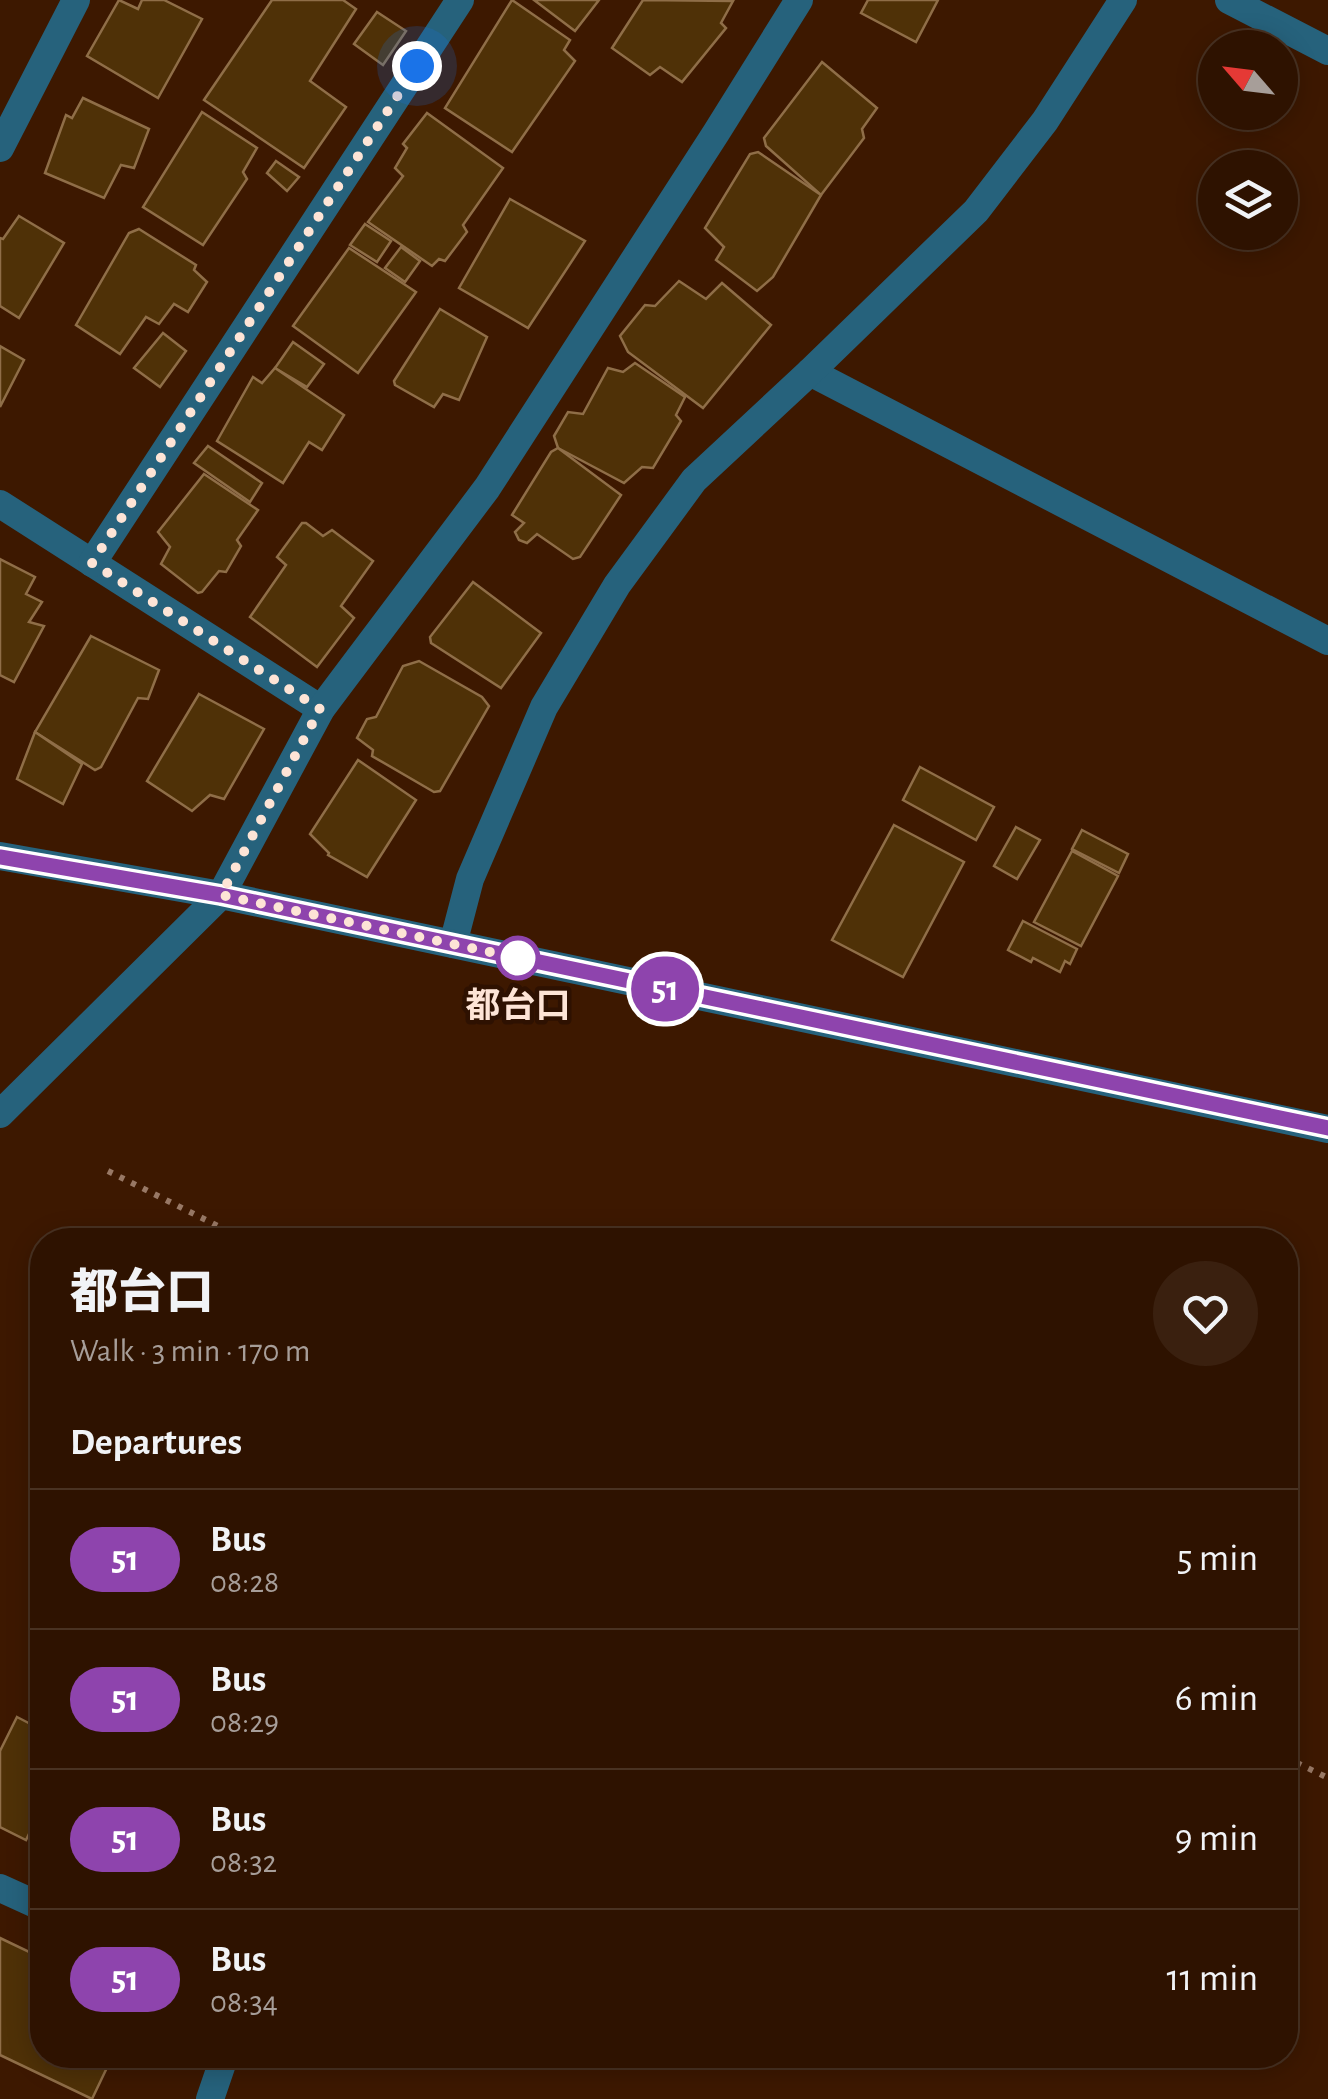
<!DOCTYPE html>
<meta charset="utf-8">
<style>
body{margin:0;font-family:"Alegreya Sans","Noto Sans JP",sans-serif;background:#3a200f;color:#f1f3f6;height:100vh;display:flex;flex-direction:column;font-size:38px;white-space:nowrap}
*{box-sizing:border-box;margin:0}
p{font-size:32px;color:#a79e99}
.icon{flex:none;width:55px;height:55px;fill:none;stroke:currentColor;stroke-width:2;stroke-linecap:round;stroke-linejoin:round}
.map{position:relative;flex:1;overflow:hidden}
.sheet{position:absolute;left:30px;top:1228px;width:1268px;height:840px;display:flex;flex-direction:column;background:#2e1200;border-radius:40px;box-shadow:0 5px 25px #0003,0 0 0 2px #493222}
.sheet>*{flex:none}
.badge{padding:0 20px;border-radius:32px;font-size:35px;line-height:65px}
.needle{width:65px;rotate:298deg}
.controls{position:absolute;left:1198px;top:30px;display:grid;gap:20px}
.controls a{display:grid;place-items:center;width:100px;height:100px;border-radius:50%;background:#2e1200;box-shadow:0 5px 25px #0003,0 0 0 2px #493222;font-size:50px}
.you{position:absolute;width:50px;height:50px;margin:-25px;border:8px solid #fff;border-radius:50%;background:#1a73e8;box-shadow:0 0 0 15px #1a73e833}
.map>.badge{position:absolute;translate:-50% -50%;box-shadow:0 0 0 5px #fff}
h2{padding:0 40px;font-size:38px;line-height:90px}
.round{display:grid;place-items:center;flex:none;width:105px;height:105px;border-radius:52px;background:#3a200f}
.overview{display:flex;align-items:center;justify-content:space-between;height:170px;padding:0 40px}
h1{font-size:48px;font-weight:800;line-height:75px}
ul{padding:0;list-style:none}
li{display:flex;align-items:center;gap:30px;height:140px;padding:0 40px;border-top:2px solid #493222}
li div{flex:1}
li b{display:block;font-size:38px}
li em{font-style:normal}
li .badge{min-width:110px;font-weight:700;text-align:center}
.map>svg:first-child{display:block}
.building{fill:#4f3107;stroke:#8f6e48;stroke-width:2.5}
.lines{fill:none;stroke-linecap:round;stroke-linejoin:round}
.path{stroke:#987865;stroke-width:6;stroke-dasharray:5 8;stroke-linecap:butt}
.minor{stroke:#26627c;stroke-width:28}
.tertiary{stroke:#26627c;stroke-width:28}
.line-casing{stroke:#fff;stroke-width:22}
.line{stroke:#8e44ad;stroke-width:15}
.walk{stroke:#fde4d6;stroke-width:10;stroke-dasharray:0 18}
.stop-dot{fill:#fff;stroke:#8e44ad;stroke-width:5}
.labels{text-anchor:middle;stroke-width:9;stroke-linejoin:round;paint-order:stroke}
.stop-label{font-size:35px;font-weight:bold;fill:#fde4d6;stroke:#2e1101}
</style>
<div class="map">
<svg width="1328" height="2099" viewBox="0 0 1328 2099">
<rect width="100%" height="100%" fill="#3d1800"/>
<!-- building -->
<g class="building">
<path d="M 119,0 L 138,9 L 142,0 L 164,0 L 202,19 L 158,98 L 87,56 Z"/>
<path d="M 272,0 L 343,0 L 356,9 L 310,81 L 346,107 L 304,168 L 204,100 Z"/>
<path d="M 512,0 L 570,40 L 564,50 L 575,61 L 512,152 L 445,108 Z"/>
<path d="M 534,0 L 599,0 L 575,31 Z"/>
<path d="M 643,0 L 733,1 L 721,23 L 726,28 L 682,82 L 660,67 L 650,75 L 612,48 Z"/>
<path d="M 868,0 L 938,0 L 916,42 L 861,13 Z"/>
<path d="M 377,12 L 406,31 L 383,65 L 354,44 Z"/>
<path d="M 822,62 L 877,108 L 862,129 L 864,138 L 821,195 L 766,146 L 764,138 Z"/>
<path d="M 83,98 L 149,129 L 134,168 L 121,165 L 104,198 L 45,173 L 66,115 L 72,118 Z"/>
<path d="M 202,112 L 257,148 L 243,172 L 247,179 L 203,245 L 143,207 Z"/>
<path d="M 427,113 L 503,168 L 463,225 L 467,232 L 445,261 L 439,259 L 432,266 L 368,222 L 403,176 L 395,168 L 407,148 L 403,144 Z"/>
<path d="M 758,152 L 821,195 L 773,277 L 757,291 L 716,260 L 724,247 L 705,228 L 750,154 Z"/>
<path d="M 276,161 L 299,177 L 287,191 L 267,173 Z"/>
<path d="M 510,199 L 585,241 L 528,328 L 459,288 Z"/>
<path d="M 19,216 L 64,243 L 19,318 L 0,306 L 0,238 L 3,239 Z"/>
<path d="M 365,224 L 391,241 L 377,262 L 350,245 Z"/>
<path d="M 139,229 L 196,265 L 194,270 L 207,282 L 188,312 L 174,304 L 159,324 L 146,317 L 120,354 L 76,325 L 129,233 Z"/>
<path d="M 401,247 L 420,261 L 405,282 L 385,268 Z"/>
<path d="M 349,248 L 416,292 L 358,373 L 293,326 Z"/>
<path d="M 679,281 L 706,299 L 722,283 L 771,325 L 703,408 L 628,352 L 620,336 L 645,305 L 655,306 Z"/>
<path d="M 440,309 L 487,337 L 459,400 L 443,394 L 434,407 L 395,385 L 394,381 Z"/>
<path d="M 163,333 L 186,351 L 160,387 L 134,368 Z"/>
<path d="M 293,342 L 324,364 L 307,387 L 275,368 Z"/>
<path d="M 0,346 L 24,360 L 0,407 Z"/>
<path d="M 635,363 L 685,397 L 676,415 L 681,421 L 653,468 L 642,467 L 624,483 L 558,448 L 554,436 L 568,412 L 583,414 L 608,368 L 623,372 Z"/>
<path d="M 275,368 L 344,415 L 322,450 L 309,442 L 283,483 L 217,441 L 253,377 L 262,383 Z"/>
<path d="M 208,446 L 262,483 L 250,502 L 194,463 Z"/>
<path d="M 558,448 L 621,495 L 580,557 L 573,559 L 537,534 L 527,543 L 519,540 L 515,532 L 524,523 L 512,515 L 551,452 Z"/>
<path d="M 204,474 L 258,510 L 237,540 L 241,546 L 226,572 L 219,571 L 202,592 L 198,593 L 161,564 L 170,547 L 158,532 Z"/>
<path d="M 302,523 L 306,523 L 323,536 L 332,530 L 373,561 L 341,606 L 354,618 L 317,667 L 250,617 L 286,565 L 277,557 Z"/>
<path d="M 0,559 L 35,577 L 26,594 L 42,602 L 29,622 L 44,626 L 14,682 L 0,675 Z"/>
<path d="M 473,582 L 541,633 L 501,688 L 431,643 L 430,637 Z"/>
<path d="M 91,636 L 159,670 L 148,699 L 138,698 L 101,767 L 95,770 L 35,732 Z"/>
<path d="M 419,661 L 482,697 L 489,706 L 440,791 L 434,792 L 372,756 L 373,750 L 357,738 L 367,719 L 376,717 L 403,666 Z"/>
<path d="M 199,694 L 264,729 L 224,799 L 210,795 L 192,811 L 147,781 Z"/>
<path d="M 35,732 L 82,764 L 63,804 L 17,779 Z"/>
<path d="M 358,760 L 416,800 L 367,877 L 328,855 L 329,853 L 310,834 Z"/>
<path d="M 920,767 L 994,807 L 976,840 L 903,800 Z"/>
<path d="M 894,825 L 964,862 L 903,977 L 832,940 Z"/>
<path d="M 1016,827 L 1040,840 L 1017,879 L 994,866 Z"/>
<path d="M 1082,830 L 1128,854 L 1119,873 L 1072,849 Z"/>
<path d="M 1072,851 L 1118,876 L 1081,946 L 1034,922 Z"/>
<path d="M 1023,921 L 1077,949 L 1070,964 L 1065,961 L 1060,972 L 1033,958 L 1031,962 L 1008,950 Z"/>
<path d="M 17,1717 L 42,1730 L 42,1807 L 26,1840 L 0,1827 L 0,1751 Z"/>
<path d="M 0,1938 L 42,1958 L 42,2055 L 113,2055 L 92,2099 L 0,2055 Z"/>
</g>
<g class="lines">
<!-- path -->
<g class="path">
<path d="M 108,1171 L 246,1240"/>
<path d="M 1285,1757 L 1328,1778"/>
</g>
<!-- minor -->
<g class="minor">
<path d="M 1229,0 L 1328,51"/>
<path d="M 0,148 L 76,0"/>
<path d="M 810,372 L 1328,641"/>
<path d="M 0,504 L 321,709"/>
<path d="M 92,563 L 460,0"/>
<path d="M 453,944 L 470,879 L 544,707 L 617,585 L 694,480 L 810,372 L 976,211 L 1045,121 L 1123,0"/>
<path d="M 0,1114 L 221,895 L 321,709 L 487,488 L 716,133 L 799,0"/>
<path d="M 0,1888 L 42,1907"/>
<path d="M 210,2099 L 225,2055"/>
</g>
<!-- tertiary -->
<path class="tertiary" d="M 0,856 L 221,895 L 1328,1129"/>
</g>
<g class="lines">
<!-- line casing -->
<g class="line-casing">
<path id="line" d="M 0,857 L 221,895 L 1328,1128"/>
</g>
<!-- line -->
<use href="#line" class="line"/>
<!-- walk -->
<path class="walk" d="M 417,66 L 92,563 L 320,709 L 221,895 L 528,960 L 518,958"/>
</g>
<!-- markers -->
<circle class="stop-dot" cx="518" cy="958" r="20"/>
<g class="labels">
<!-- stop labels -->
<g class="stop-label">
<text x="518" y="1017">都台口</text>
</g>
</g>
</svg>
<div class="controls">
<a><svg class="needle" viewBox="-14 -14 28 28"><path d="M0-13l5 13h-10z" fill="#e53935"/><path d="M0 13l5-13h-10z" fill="#a79e99"/></svg></a>
<a><svg class="icon" aria-label="layers" viewBox="0 0 24 24"><path d="M12 4l9 5-9 5-9-5zM3 14l9 5 9-5"/></svg></a>
</div>
<div class="you" style="left:417px;top:66px"></div>
<b class="badge" style="left:665px;top:989px;background:#8e44ad;color:#fff">51</b>
<section class="sheet">
<div class="overview"><div><h1>都台口</h1><p>Walk · 3 min · 170 m</p></div><a class="round"><svg class="icon" aria-label="heart" viewBox="0 0 24 24"><path d="M12 20l-8-8c-3-5 5-10 8-4 3-6 11-1 8 4z"/></svg></a></div>
<h2>Departures</h2>
<ul>
<li><span class="badge" style="background:#8e44ad;color:#fff">51</span><div><b>Bus</b><p>08:28</p></div><em>5 min</em></li>
<li><span class="badge" style="background:#8e44ad;color:#fff">51</span><div><b>Bus</b><p>08:29</p></div><em>6 min</em></li>
<li><span class="badge" style="background:#8e44ad;color:#fff">51</span><div><b>Bus</b><p>08:32</p></div><em>9 min</em></li>
<li><span class="badge" style="background:#8e44ad;color:#fff">51</span><div><b>Bus</b><p>08:34</p></div><em>11 min</em></li>
</ul>
</section>
</div>
